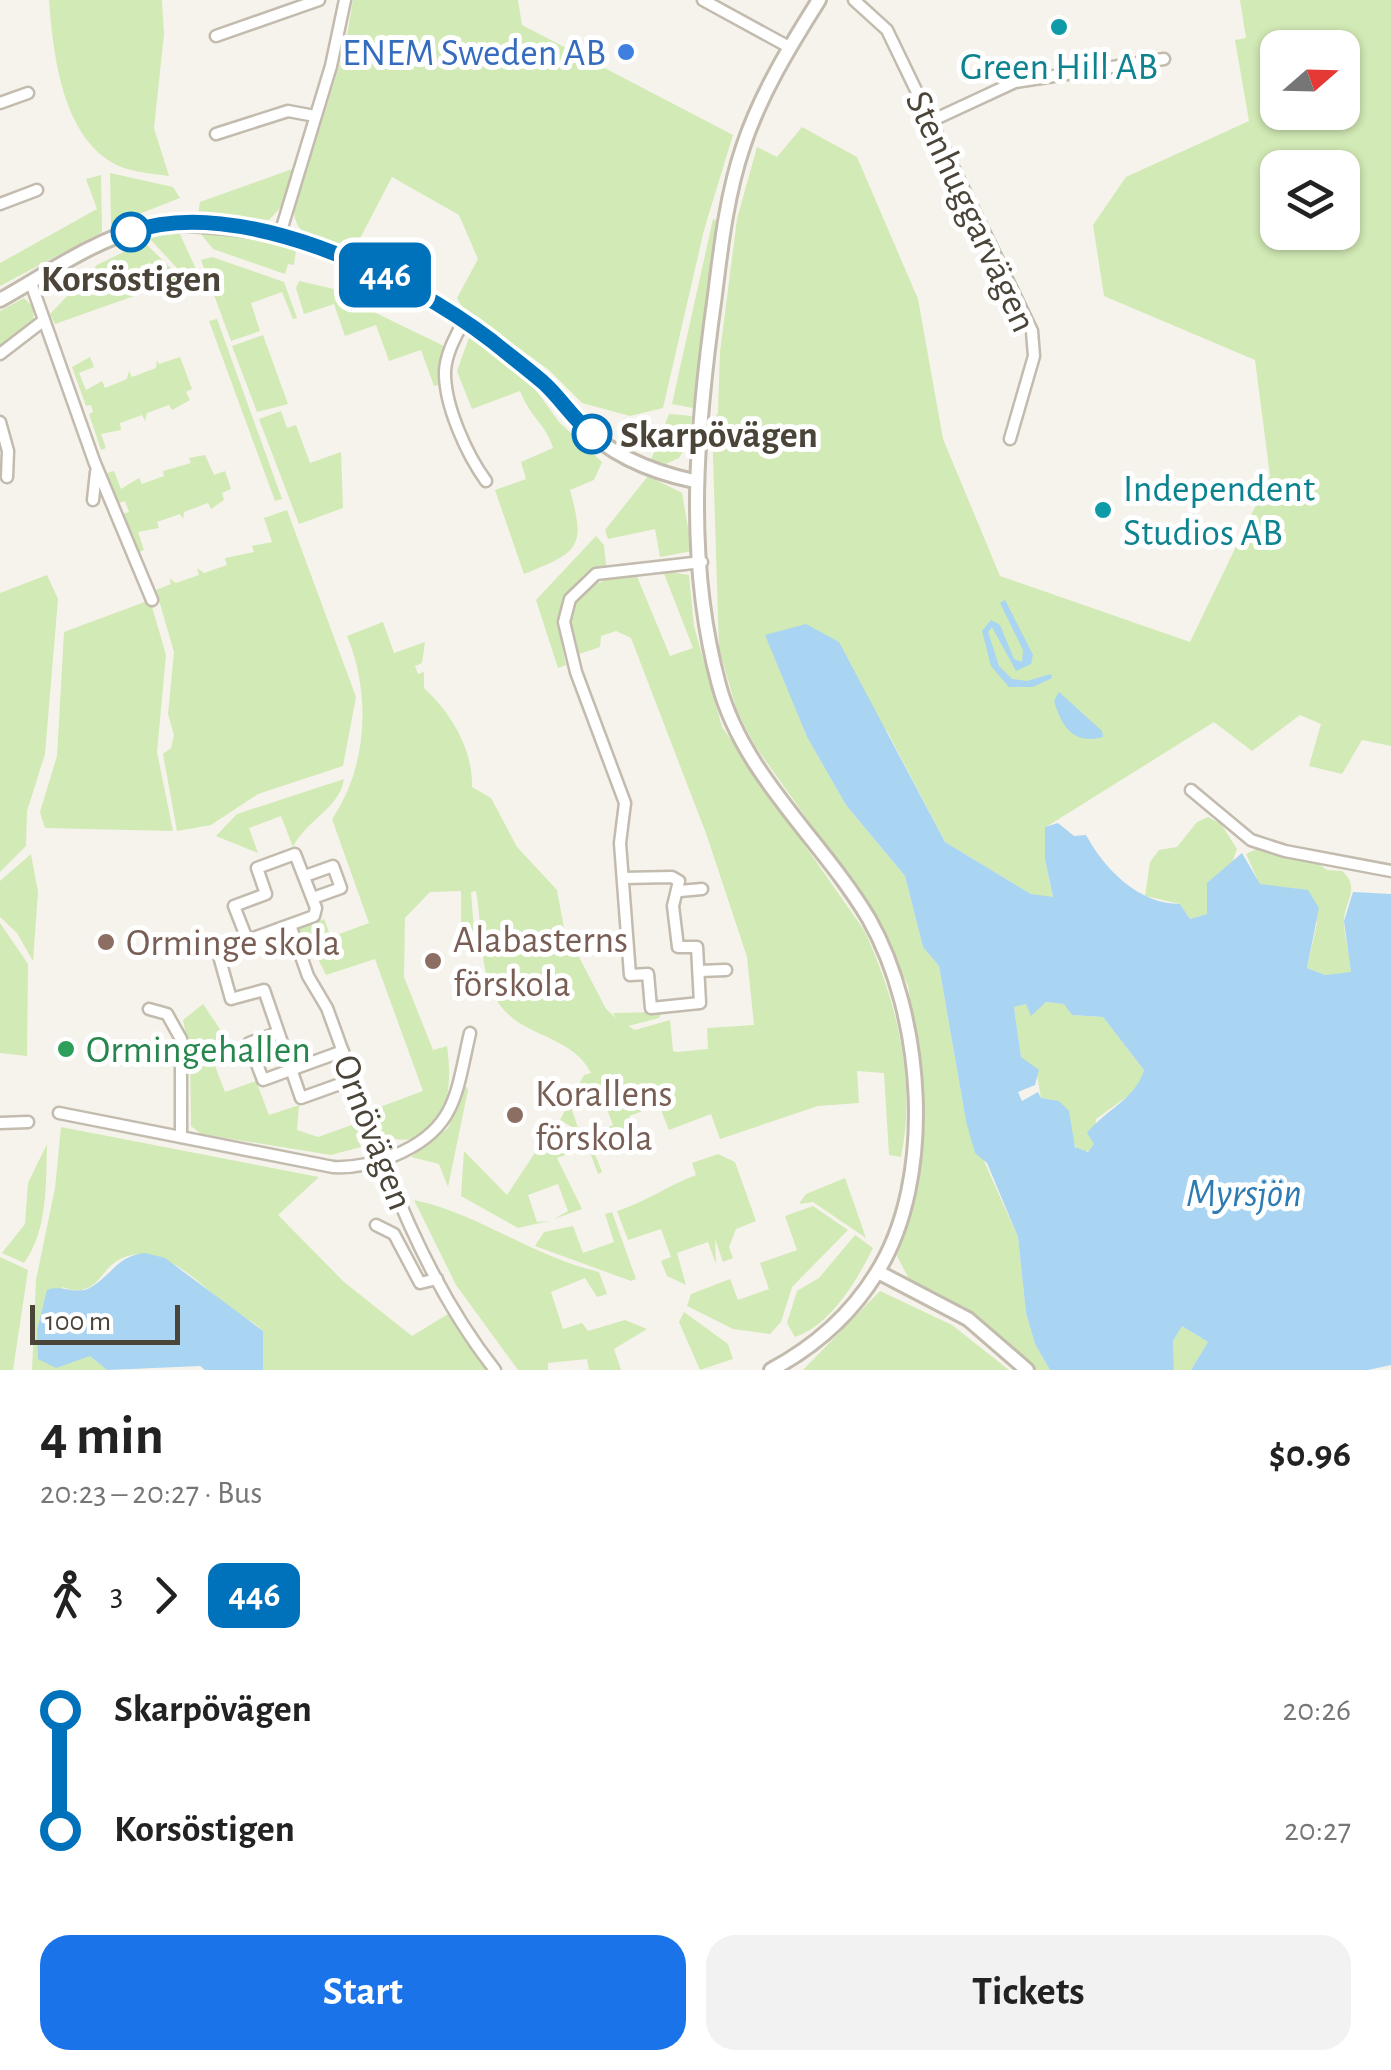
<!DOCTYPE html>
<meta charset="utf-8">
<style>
body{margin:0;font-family:"Alegreya Sans",sans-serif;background:#f2f2f2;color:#222;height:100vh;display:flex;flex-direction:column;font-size:38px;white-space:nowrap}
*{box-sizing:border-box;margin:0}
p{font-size:32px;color:#767676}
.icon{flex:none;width:55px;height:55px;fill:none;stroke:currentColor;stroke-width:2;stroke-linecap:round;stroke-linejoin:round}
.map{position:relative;height:1370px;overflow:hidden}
.sheet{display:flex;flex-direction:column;background:#fff;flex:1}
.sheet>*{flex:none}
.badge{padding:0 20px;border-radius:15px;font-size:35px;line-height:65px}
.needle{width:65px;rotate:70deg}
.tools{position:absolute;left:1260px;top:30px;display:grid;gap:20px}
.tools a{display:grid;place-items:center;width:100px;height:100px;border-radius:20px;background:#fff;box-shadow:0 2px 8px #0004;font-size:50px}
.scale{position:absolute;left:30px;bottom:25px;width:150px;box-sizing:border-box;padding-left:10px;border:5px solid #4b4439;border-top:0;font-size:28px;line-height:35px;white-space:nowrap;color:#4b4439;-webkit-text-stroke:8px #fff;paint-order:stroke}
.map>.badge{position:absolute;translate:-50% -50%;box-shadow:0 0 0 5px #fff}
.legs{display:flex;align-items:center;gap:15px;height:110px;padding:0 40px;font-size:32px}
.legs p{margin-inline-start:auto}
.headline{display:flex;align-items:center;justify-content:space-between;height:170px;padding:0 40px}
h1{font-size:55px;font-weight:700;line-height:75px}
.button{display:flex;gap:20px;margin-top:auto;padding:20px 40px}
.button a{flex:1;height:115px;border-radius:30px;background:#1a73e8;color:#fff;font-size:40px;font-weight:700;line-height:115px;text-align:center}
.button a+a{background:#f2f2f2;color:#222}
ul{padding:0 40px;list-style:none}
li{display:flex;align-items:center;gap:35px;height:120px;font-size:38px}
li i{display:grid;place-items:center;width:15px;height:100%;margin:0 12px;background:currentColor}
li i::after{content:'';width:25px;height:25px;margin:-12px;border:8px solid;border-radius:50%;background:#fff}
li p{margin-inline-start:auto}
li:first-child i{background:linear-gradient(#0000 50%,currentColor 0)}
li:last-child i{background:linear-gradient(currentColor 50%,#0000 0)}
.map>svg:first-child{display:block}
.green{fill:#d2eab5;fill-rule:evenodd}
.water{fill:#a9d4f2;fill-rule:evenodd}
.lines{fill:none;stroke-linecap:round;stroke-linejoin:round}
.minor-casing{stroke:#c2bbae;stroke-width:15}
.tertiary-casing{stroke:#c2bbae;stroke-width:18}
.minor{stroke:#fff;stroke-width:10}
.tertiary{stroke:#fff;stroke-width:12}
.line-1-casing{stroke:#fff;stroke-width:22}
.line-1{stroke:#0072bc;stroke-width:15}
.culture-dot{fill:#0f9aa8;stroke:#fff;stroke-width:4}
.shop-dot{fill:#3f7fe0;stroke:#fff;stroke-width:4}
.stop-1-dot{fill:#fff;stroke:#0072bc;stroke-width:5}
.education-dot{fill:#8d6e63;stroke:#fff;stroke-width:4}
.leisure-dot{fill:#2e9e5b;stroke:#fff;stroke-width:4}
.labels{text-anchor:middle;stroke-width:10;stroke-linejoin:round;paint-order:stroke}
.shop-label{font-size:38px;fill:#366cbe;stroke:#fff;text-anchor:end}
.culture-label{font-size:38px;fill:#0d838f;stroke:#fff}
.street-label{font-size:38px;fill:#4b4439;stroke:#fff}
.stop-label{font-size:38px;font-weight:bold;fill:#4b4439;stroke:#fff}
.education-label{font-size:38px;fill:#785e54;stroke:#fff;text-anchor:start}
.leisure-label{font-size:38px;fill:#27864d;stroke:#fff;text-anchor:start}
.water-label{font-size:40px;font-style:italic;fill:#2e7ab2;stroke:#fff}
</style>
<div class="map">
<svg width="1391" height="1370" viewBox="0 0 1391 1370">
<rect width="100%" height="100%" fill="#f6f3ec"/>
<!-- green -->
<g class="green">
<path d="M 49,0 L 162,0 L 164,34 L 154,128 L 169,176 C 149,173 125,172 108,160 C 61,128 53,51 49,0 Z"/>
<path d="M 353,0 L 518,0 L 522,25 L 733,135 L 704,230 L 663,408 L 630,416 L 582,403 L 549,370 L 463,308 L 457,298 L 478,259 L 459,215 L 392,177 L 354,250 C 330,246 296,241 294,212 L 345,47 Z"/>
<path d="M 1240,0 L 1391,0 L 1391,746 L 1362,740 L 1342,774 L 1309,766 L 1321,724 L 1300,715 L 1252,751 L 1214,722 L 1046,827 L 1045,859 L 1053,898 L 1031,894 L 945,842 L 887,731 L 766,636 L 807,737 L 846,805 L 905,876 L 923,947 L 939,966 L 966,1121 L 1018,1237 L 1026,1313 L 1035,1344 L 1050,1370 L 1036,1370 L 970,1310 L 909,1279 L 897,1256 L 921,1169 L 919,1058 L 908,986 L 875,914 L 755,746 L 737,711 L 719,649 L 712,425 L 718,412 L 720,352 L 737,219 L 757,147 L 777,157 L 802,127 L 857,157 L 918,299 L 943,439 L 1000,576 L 1190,642 L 1270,476 L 1255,360 L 1104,296 L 1093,225 L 1126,177 L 1249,121 L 1235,40 L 1246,38 ZM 1278,48 L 1342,48 L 1342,112 L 1278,112 ZM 1278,168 L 1342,168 L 1342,232 L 1278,232 Z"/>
<path d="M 295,168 L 282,206 L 269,220 L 198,215 L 200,202 Z"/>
<path d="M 110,173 L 173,187 L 180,198 L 111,225 Z"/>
<path d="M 101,175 L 102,232 L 0,286 L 0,263 L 97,209 L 86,179 Z"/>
<path d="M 713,219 L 719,221 L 693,408 L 672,404 Z"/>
<path d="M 171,231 L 179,232 L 200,278 L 190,282 L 150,239 Z"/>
<path d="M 200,233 L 259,238 L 296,250 L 294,265 L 288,264 L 285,274 L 213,249 Z"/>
<path d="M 144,242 L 182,279 L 55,324 L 50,314 L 97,265 Z"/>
<path d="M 212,257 L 284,282 L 297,318 L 293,319 L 282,292 L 251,303 L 260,331 L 231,341 L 201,260 Z"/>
<path d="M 299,281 L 347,292 L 351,301 L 446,347 L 440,384 L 434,386 L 421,350 L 389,361 L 376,325 L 345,336 L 334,304 L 304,314 L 296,288 Z"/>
<path d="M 24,298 L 34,308 L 33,323 L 0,348 L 0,311 Z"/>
<path d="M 217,319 L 282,499 L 275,501 L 209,321 Z"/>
<path d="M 263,335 L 288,404 L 257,412 L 232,346 Z"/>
<path d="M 470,335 L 535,389 L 559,422 L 602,462 L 594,480 L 570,490 C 586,548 579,552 524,574 L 495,490 L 526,479 L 521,462 L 553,448 C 546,424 531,419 520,391 L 472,409 L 457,371 Z"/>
<path d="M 90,357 L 94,367 L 79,373 L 86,390 L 102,381 L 105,388 L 127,379 L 129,371 L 132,377 L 156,368 L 157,360 L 159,364 L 180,357 L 192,389 L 186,392 L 190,400 L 172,410 L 169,405 L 147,413 L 145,421 L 142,415 L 120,423 L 121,430 L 101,434 L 106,448 L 101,450 L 89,414 L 93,412 L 91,405 L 86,406 L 72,367 Z"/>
<path d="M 281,411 L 287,428 L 296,425 L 310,463 L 341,452 L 343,508 L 299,524 L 259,419 Z"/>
<path d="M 669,414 L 692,416 L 688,443 L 679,458 L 666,464 L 651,460 Z"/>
<path d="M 205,455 L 214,475 L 225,471 L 231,489 L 222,493 L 224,500 L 211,509 L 208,503 L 184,512 L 183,519 L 180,514 L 157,522 L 159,528 L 138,532 L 144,550 L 137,553 L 122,514 L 129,512 L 125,501 L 118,503 L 107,473 L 114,471 L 121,489 L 139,478 L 142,484 L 164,476 L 163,471 L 191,463 L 189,458 Z"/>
<path d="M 648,476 L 682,493 L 692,551 L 660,557 L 655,529 L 608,539 L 605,530 Z"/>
<path d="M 287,510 L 356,697 L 343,766 L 258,794 L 211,825 L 177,831 L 163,754 L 171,748 L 174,735 L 168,714 L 174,652 L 156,590 L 171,584 L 169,578 L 176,583 L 199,575 L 197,568 L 204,573 L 227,565 L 225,558 L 254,552 L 252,546 L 272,542 L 264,518 Z"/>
<path d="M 596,536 L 604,545 L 606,565 C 560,585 556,621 566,665 L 558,668 L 536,600 Z"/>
<path d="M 663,571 L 689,575 L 694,626 L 722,727 L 864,930 C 896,998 917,1082 901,1157 L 889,1155 L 884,1073 L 857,1071 L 859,1103 L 818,1106 L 720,1139 L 711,1114 L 669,1130 L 659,1105 L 629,1116 L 638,1143 L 610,1153 L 602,1130 L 613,1125 L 603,1099 L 572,1110 L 579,1131 L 560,1120 L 584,1075 L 591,1073 C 573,1037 529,1038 504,1010 C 477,980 483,928 476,891 L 471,892 L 474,930 L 465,943 L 461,943 L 461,891 L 430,892 L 405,918 L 404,977 L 433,1050 L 447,1046 C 454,1093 446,1153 384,1137 L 372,1110 L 423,1091 L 375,959 L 326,975 L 316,955 L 306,958 L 299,928 L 324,919 L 331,937 L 369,923 L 332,819 C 368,767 371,693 347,636 L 383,622 L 394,653 L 425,642 L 422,663 L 415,666 L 418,674 L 424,672 L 424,688 C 451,713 473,749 472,787 L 491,798 L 517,847 L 557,890 L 564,928 L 606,1009 L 616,1018 L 613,1013 L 662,1012 L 659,1018 L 628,1026 L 635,1030 L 670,1020 L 673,1051 L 677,1052 L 708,1049 L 707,1028 L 754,1025 L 747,957 L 707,836 L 631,638 L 616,631 L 601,636 L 600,647 L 579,654 C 556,604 583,579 636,574 L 670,656 L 693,648 Z"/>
<path d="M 47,575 L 58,599 L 45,754 L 27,811 L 26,846 L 0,872 L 0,593 Z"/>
<path d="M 150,600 L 166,655 L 157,752 L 173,831 L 45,828 L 40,812 L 57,756 L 64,632 Z"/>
<path d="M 344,779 C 340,808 306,820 293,847 L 281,816 L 249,828 L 258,853 L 216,836 L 237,814 Z"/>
<path d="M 1208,817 L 1221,824 L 1237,849 L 1232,863 L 1207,884 L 1207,914 L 1190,919 L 1180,904 L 1145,896 L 1150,862 L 1159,850 L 1177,847 L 1197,822 Z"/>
<path d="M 1263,846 L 1312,859 L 1327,870 L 1342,871 C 1362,889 1343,902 1344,923 C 1345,939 1350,957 1351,973 L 1325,975 L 1307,968 L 1317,923 L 1307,890 L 1260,885 L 1246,854 Z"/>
<path d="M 31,854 L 38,892 L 33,961 L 17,933 L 0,917 L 0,881 Z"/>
<path d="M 0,923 L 28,964 L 27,1056 L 0,1053 Z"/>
<path d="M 1046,1002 L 1065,1004 L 1072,1015 L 1103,1017 L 1144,1070 L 1139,1088 L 1096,1119 L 1094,1149 L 1080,1153 C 1067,1136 1073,1116 1059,1101 L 1041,1098 L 1037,1075 L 1021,1057 L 1014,1007 L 1026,1004 L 1033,1013 Z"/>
<path d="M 203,1004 L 228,1041 L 224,1053 L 212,1058 L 225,1092 L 256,1081 L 269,1115 L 299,1105 L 297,1130 L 318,1137 L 360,1122 L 364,1132 L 356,1135 L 361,1147 L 331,1155 L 201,1134 L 191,1126 L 190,1054 L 183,1020 Z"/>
<path d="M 465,1085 L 468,1090 L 448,1187 L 439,1164 L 411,1157 L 448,1128 Z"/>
<path d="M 554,1124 L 577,1140 L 590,1141 L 602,1172 L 598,1174 L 588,1147 L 557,1158 L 582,1209 L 554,1219 L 568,1211 L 558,1184 L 528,1195 L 537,1222 L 549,1221 L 518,1228 L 461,1196 L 464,1151 L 507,1195 Z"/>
<path d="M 61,1127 L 319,1177 L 278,1215 L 344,1282 L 412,1336 L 448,1314 L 489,1370 L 263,1370 L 263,1331 C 251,1319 236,1314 224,1304 C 200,1283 164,1246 128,1256 C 98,1264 101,1301 62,1287 L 90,1356 L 107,1370 L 32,1370 L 36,1280 L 55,1188 Z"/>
<path d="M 47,1144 C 46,1183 48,1230 24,1263 L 2,1253 L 25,1224 L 28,1183 Z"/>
<path d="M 718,1154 L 735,1162 L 756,1221 L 736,1229 L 729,1247 L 733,1258 L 723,1262 L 715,1239 L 716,1264 L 708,1242 L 677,1253 L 686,1285 L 667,1276 L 661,1261 L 671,1257 L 661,1229 L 628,1240 L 617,1211 C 648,1201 667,1186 696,1175 L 692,1163 Z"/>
<path d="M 845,1178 L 866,1238 L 813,1202 L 799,1204 L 806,1194 Z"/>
<path d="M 414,1200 C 480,1214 533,1257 599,1272 L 607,1294 L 597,1297 L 585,1278 L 551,1292 L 563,1329 L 582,1323 L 588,1331 L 625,1320 L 647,1329 L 614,1349 L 621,1370 L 589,1370 L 587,1359 L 548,1363 L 548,1370 L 518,1370 L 456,1285 Z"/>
<path d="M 813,1206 L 848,1230 L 792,1287 L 781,1322 L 770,1334 L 733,1329 L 687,1306 L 691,1294 L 730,1279 L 738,1300 L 769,1289 L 760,1263 L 797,1250 L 785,1216 Z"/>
<path d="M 612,1212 L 636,1279 L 631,1281 L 535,1246 L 544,1232 L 573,1226 L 583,1253 L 614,1242 L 605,1214 Z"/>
<path d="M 855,1235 L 873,1248 C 857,1280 831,1325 795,1337 L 787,1323 L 797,1291 L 819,1278 Z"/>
<path d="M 0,1257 L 28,1270 L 13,1370 L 0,1370 Z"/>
<path d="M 880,1291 L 952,1325 L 1009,1370 L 803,1370 Z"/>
<path d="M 684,1312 L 728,1344 L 733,1359 L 700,1370 L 679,1322 Z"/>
<path d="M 1182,1326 L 1208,1342 L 1191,1370 L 1174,1370 L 1173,1341 Z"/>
</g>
<!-- water -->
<g class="water">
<path d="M 1005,600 L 1033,655 L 1031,664 L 1016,671 L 992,627 L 988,632 L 999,666 L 1012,679 L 1027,681 L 1051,674 L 1052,678 L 1033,687 L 1009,687 L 991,666 L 982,631 L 991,620 L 1000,625 L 1014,659 L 1022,662 L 1023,650 L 1000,603 Z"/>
<path d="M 806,624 L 839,642 L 945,842 L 1031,894 L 1053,897 L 1045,859 L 1045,827 L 1058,823 L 1074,836 L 1086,835 C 1105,870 1139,904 1180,904 L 1190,919 L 1207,914 L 1207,883 L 1242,853 L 1260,884 L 1308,890 L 1319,908 L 1307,968 L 1325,975 L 1351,972 L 1344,921 L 1353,892 L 1391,894 L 1391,1365 L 1368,1370 L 1191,1370 L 1208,1342 L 1182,1326 L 1173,1341 L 1174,1370 L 1050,1370 L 1035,1344 L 1026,1313 L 1018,1237 L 987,1163 L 975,1153 L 966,1121 L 939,966 L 923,947 L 905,876 L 846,805 L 807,737 L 765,635 ZM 1046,1002 L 1064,1004 L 1072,1015 L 1103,1017 L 1144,1070 C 1136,1099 1105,1110 1087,1133 L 1094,1144 L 1088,1152 L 1075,1147 L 1069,1111 L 1059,1101 L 1041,1098 L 1038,1092 L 1022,1101 L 1018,1092 L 1035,1085 L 1039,1070 L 1021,1057 L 1014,1007 L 1026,1004 L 1031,1016 Z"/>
<path d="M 1059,692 L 1102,731 L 1103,737 C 1073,745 1062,727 1054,701 Z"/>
<path d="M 145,1253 L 165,1258 L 263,1331 L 263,1370 L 205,1370 L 200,1366 L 107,1370 L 90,1356 L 56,1368 L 38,1359 L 37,1330 L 47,1290 C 63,1284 77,1297 93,1286 C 113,1273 118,1256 145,1253 Z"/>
</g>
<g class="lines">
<!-- minor casing -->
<g class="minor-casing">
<g id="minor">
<path d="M 703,0 L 789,47"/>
<path d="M 854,0 L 887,30 L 1032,331 L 1034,356 L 1010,439"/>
<path d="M 216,36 L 319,0"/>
<path d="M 0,103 L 28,93"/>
<path d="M 931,121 L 1015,82 L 1164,59"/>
<path d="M 216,134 L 288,111 L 315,116"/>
<path d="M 0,204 L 37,190"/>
<path d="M 280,234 L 331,66 L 345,0"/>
<path d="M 31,283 L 94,461 L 152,600"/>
<path d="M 464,320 C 456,336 446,353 445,371 C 444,405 467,455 486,481"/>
<path d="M 0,354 L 43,321"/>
<path d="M 0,422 L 8,451 L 7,477"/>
<path d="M 93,500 L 96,472"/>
<path d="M 1191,790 L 1251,840 L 1285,851 L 1391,871"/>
<path d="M 305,876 L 333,866 L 341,888 L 313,898"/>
<path d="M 623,878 L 672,877 L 679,881 L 673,906 L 678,947 L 697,947 L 700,1003 L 651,1008 L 648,974 L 630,975 L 620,843 L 625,803 L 576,672 L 564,622 L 570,599 L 596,574 L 702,562"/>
<path d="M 680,891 L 702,889"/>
<path d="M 290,925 L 308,976 L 327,1008 C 373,1132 412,1265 495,1370"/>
<path d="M 247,939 L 234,906 L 266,894 L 257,868 L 295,854 L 316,908 L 314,916 L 234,945 L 219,956 L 231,999 L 264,990 L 301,1098 L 354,1079"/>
<path d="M 699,971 L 726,970"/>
<path d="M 149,1009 L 167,1014 L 181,1039 L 181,1137"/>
<path d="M 277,1033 L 249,1043 L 263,1080 L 343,1051"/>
<path d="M 59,1113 L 333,1167 C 355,1168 373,1164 393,1156 C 457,1130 456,1093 470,1033"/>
<path d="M 0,1123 L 28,1122"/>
<path d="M 376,1225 L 394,1234 L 420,1283 L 437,1279"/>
</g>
</g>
<!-- tertiary casing -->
<g class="tertiary-casing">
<g id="tertiary">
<path d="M 0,300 C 45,275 92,241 142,228 C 163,222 188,225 210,226 C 337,233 443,301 540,380 C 555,393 567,410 581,424 C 611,456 652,472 694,481"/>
<path d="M 878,1272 L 968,1319 L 1027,1370"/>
<path d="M 771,1370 C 814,1347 850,1316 876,1274 C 937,1178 923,1014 869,919 C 823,841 743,775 719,685 C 684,557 697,424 715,295 C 721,246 727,194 743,147 C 760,95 790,46 819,0"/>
</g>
</g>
<!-- minor -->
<use href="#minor" class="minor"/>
<!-- tertiary -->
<use href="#tertiary" class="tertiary"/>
</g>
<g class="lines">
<!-- line-1 casing -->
<g class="line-1-casing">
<path id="line-1" d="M 131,232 C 238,194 408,276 492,341 C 509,355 528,369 545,384 C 562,400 574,420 592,434"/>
</g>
<!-- line-1 -->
<use href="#line-1" class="line-1"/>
</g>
<!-- markers -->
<g class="culture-dot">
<circle cx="1059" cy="27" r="10"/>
<circle cx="1103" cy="510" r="10"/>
</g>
<circle class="shop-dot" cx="626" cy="52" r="10"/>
<g class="stop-1-dot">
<circle cx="131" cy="232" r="18"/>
<circle cx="592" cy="434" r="18"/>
</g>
<g class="education-dot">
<circle cx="106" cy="942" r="10"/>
<circle cx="433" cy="961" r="10"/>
<circle cx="515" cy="1115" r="10"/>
</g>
<circle class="leisure-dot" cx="66" cy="1049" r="10"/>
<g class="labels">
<!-- shop labels -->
<g class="shop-label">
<text x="606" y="65">ENEM Sweden AB</text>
</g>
<!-- culture labels -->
<g class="culture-label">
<text x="1059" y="79">Green Hill AB</text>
<text x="1123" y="501" text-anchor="start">Independent<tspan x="1123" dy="44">Studios AB</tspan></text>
</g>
<!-- street labels -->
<g class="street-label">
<text transform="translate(972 211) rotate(65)" y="13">Stenhuggarvägen</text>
<text transform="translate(374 1132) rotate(69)" y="13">Ornövägen</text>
</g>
<!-- stop labels -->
<g class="stop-label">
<text x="131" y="291">Korsöstigen</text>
<text x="620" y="447" text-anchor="start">Skarpövägen</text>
</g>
<!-- education labels -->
<g class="education-label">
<text x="453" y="952">Alabasterns<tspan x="453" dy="44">förskola</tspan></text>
<text x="126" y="955">Orminge skola</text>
<text x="535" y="1106">Korallens<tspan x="535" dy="44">förskola</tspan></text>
</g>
<!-- leisure labels -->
<g class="leisure-label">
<text x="86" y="1062">Ormingehallen</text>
</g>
<!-- water labels -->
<g class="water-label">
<text x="1244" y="1206">Myrsjön</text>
</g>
</g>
</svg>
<div class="tools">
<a><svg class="needle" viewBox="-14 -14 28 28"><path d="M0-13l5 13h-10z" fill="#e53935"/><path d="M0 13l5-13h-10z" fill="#767676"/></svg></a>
<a><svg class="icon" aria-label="layers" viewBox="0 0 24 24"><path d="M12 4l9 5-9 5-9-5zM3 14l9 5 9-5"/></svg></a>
</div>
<div class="scale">100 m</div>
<b class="badge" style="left:385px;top:275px;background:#0072bc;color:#fff">446</b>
</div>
<section class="sheet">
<div class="headline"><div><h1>4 min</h1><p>20:23 – 20:27 · Bus</p></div><b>$0.96</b></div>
<div class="legs"><svg class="icon" aria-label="walk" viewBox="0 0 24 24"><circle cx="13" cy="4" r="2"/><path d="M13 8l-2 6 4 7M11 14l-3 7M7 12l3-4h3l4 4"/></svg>3<svg class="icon" aria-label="forward" viewBox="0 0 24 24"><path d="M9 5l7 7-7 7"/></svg><b class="badge" style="background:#0072bc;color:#fff">446</b></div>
<ul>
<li><i style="color:#0072bc"></i><b>Skarpövägen</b><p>20:26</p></li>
<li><i style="color:#0072bc"></i><b>Korsöstigen</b><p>20:27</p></li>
</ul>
<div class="button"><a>Start</a><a>Tickets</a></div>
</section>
